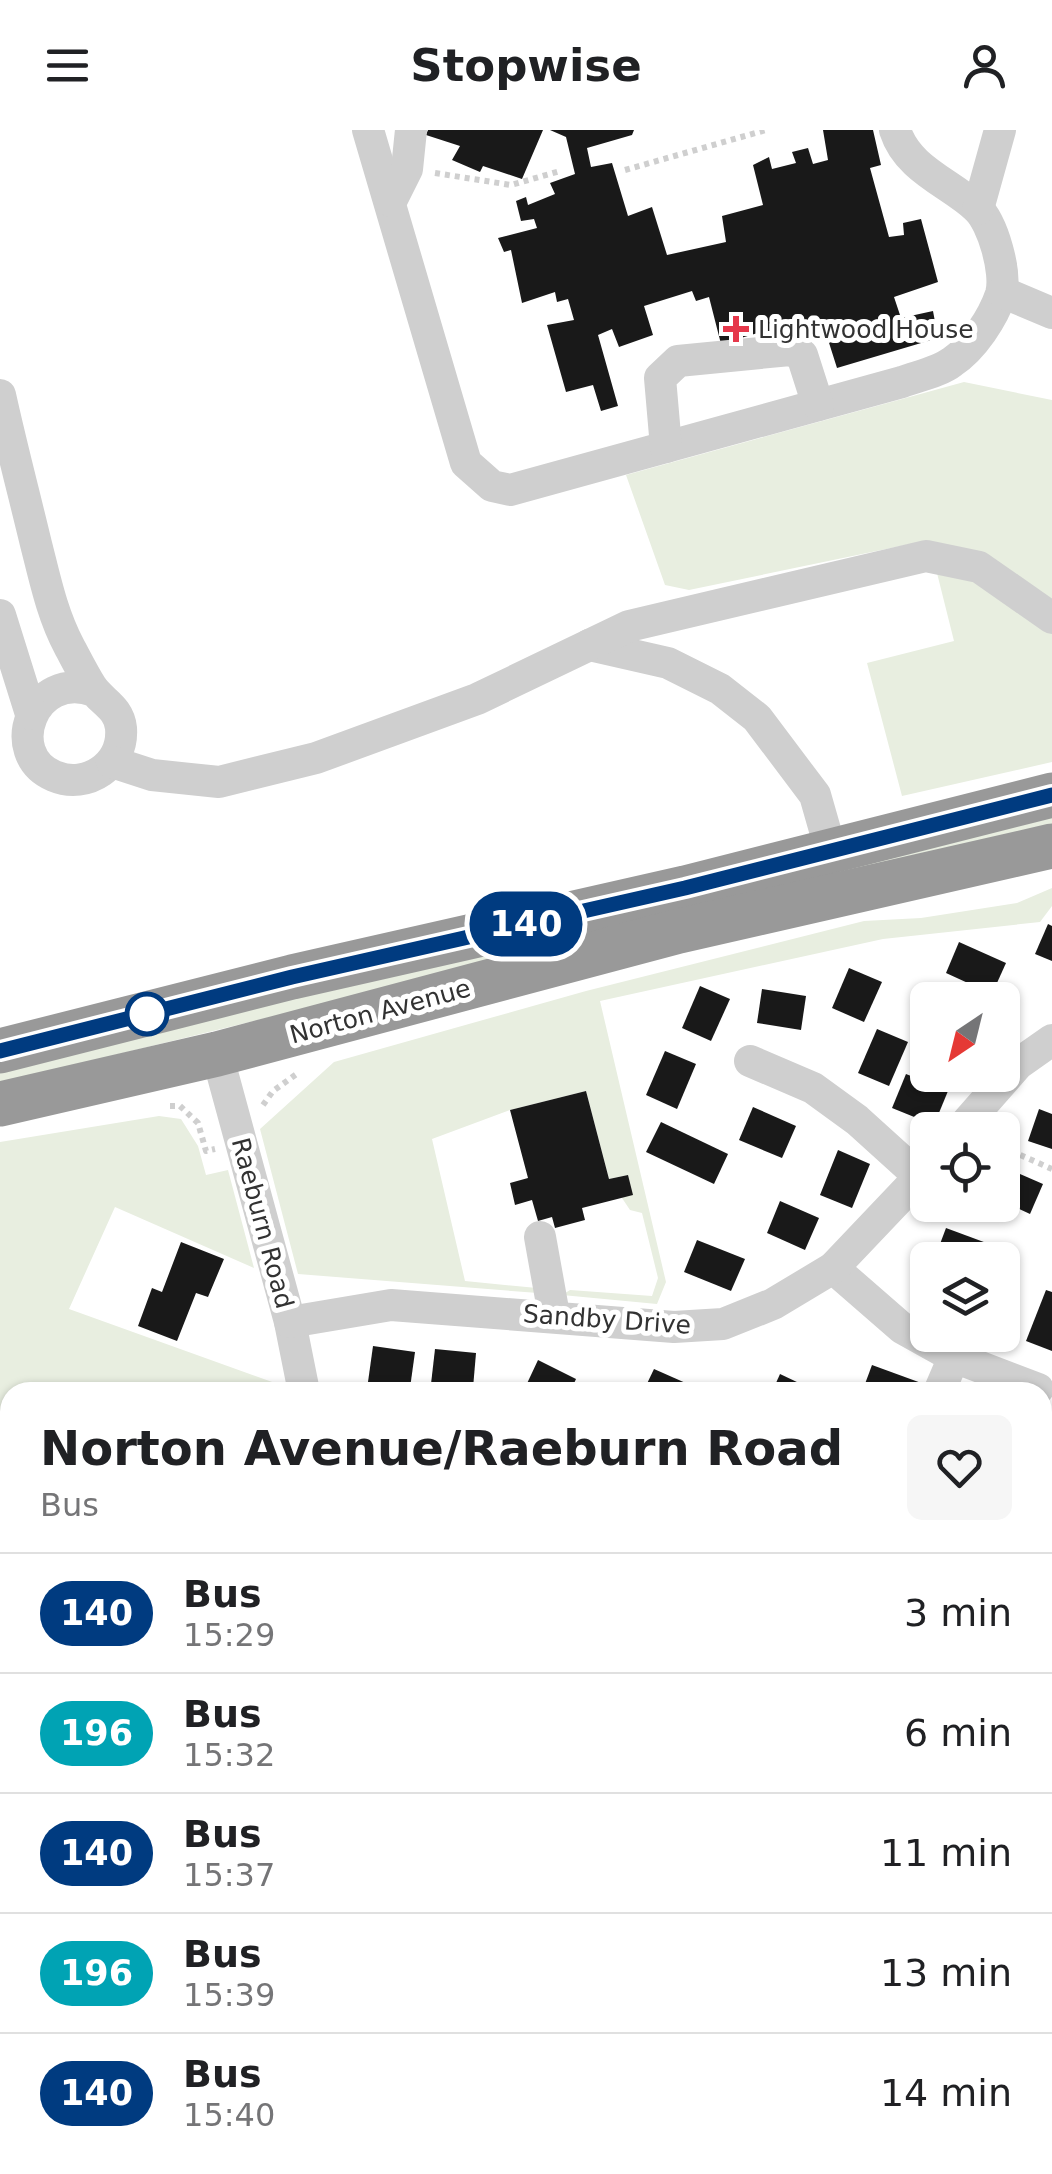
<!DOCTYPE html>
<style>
body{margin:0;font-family:"DejaVu Sans",sans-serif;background:#f6f6f6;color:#202124;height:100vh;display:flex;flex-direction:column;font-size:38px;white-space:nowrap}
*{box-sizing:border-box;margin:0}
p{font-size:32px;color:#757577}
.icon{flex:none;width:55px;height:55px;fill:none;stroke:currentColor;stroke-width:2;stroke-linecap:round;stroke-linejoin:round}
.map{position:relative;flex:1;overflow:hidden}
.drawer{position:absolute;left:0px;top:1252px;width:1052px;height:792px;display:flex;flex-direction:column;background:#fff;border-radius:30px 30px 0 0;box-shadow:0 2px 8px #0004}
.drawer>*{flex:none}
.badge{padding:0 20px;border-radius:32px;font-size:35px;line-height:65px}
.needle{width:65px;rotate:215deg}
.fabs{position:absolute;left:910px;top:852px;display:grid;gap:20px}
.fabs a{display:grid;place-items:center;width:110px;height:110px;border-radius:15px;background:#fff;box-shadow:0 2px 8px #0004;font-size:50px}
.map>.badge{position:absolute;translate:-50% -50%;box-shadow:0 0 0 5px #fff}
.round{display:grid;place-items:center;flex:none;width:105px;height:105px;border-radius:15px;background:#f6f6f6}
.overview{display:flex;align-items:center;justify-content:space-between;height:170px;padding:0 40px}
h1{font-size:48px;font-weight:700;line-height:75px}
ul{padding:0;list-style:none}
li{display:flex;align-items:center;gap:30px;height:120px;padding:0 40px;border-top:2px solid #e0e0e0}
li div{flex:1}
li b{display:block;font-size:38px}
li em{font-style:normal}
li .badge{min-width:110px;font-weight:700;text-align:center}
header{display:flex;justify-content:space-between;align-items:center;height:130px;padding:0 40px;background:#fff;font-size:45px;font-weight:700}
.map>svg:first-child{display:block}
.green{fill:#e8eee0}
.building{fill:#191919}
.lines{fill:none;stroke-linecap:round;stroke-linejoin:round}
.path{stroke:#cfcfcf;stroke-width:6;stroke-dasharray:5 5;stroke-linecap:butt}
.minor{stroke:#cfcfcf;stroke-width:32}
.highway{stroke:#999;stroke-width:45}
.line-casing{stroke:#fff;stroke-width:22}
.line{stroke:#003b80;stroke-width:15}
.poi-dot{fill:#e5374a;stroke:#fff;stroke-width:4}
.stop-dot{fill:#fff;stroke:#003b80;stroke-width:5}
.labels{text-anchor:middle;stroke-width:10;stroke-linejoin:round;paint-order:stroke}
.poi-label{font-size:25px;fill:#323232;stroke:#fff;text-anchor:start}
.street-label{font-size:25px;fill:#323232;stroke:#fff}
</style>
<header><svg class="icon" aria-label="menu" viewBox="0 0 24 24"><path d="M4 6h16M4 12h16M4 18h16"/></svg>Stopwise<svg class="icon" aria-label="person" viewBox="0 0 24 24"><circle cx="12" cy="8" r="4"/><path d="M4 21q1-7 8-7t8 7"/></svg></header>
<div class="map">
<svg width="1052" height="2044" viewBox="0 0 1052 2044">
<rect width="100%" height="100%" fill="#fff"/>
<!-- green -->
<g class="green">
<path d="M 964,252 L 1052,270 L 1052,632 L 902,666 L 867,533 L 954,511 L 937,443 L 925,411 L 689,460 L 665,455 L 626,345 Z"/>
<path d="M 1052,676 L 1052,696 L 0,953 L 0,933 Z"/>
<path d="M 1052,758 L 1052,776 L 1040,792 L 883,809 L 600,871 L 666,1152 L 657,1174 L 562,1165 L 570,1160 L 652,1166 L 658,1148 L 642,1083 L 630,1080 L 622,1068 L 628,1045 L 609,1049 L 586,961 L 510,980 L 432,1009 L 465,1151 L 537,1158 L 538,1163 L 298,1144 L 260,999 L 334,932 L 586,861 L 864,791 L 921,788 L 1017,773 Z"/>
<path d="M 159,986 L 181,989 L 198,1016 L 206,1045 L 228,1040 L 254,1138 L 115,1077 L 69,1179 L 289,1258 L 290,1262 L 10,1262 L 10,2035 L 254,2035 L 248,2044 L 0,2044 L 0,1012 Z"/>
</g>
<!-- building -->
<g class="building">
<path d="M 428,0 L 543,0 L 522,49 L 483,36 L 480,42 L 452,30 L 460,16 L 426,5 Z"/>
<path d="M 550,0 L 634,0 L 632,5 L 587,18 L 591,37 L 612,33 L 628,86 L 652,77 L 667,125 L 726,112 L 722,86 L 763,75 L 753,35 L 769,27 L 772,39 L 796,33 L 792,22 L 808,18 L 813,34 L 828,30 L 823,0 L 873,0 L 881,35 L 870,38 L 889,107 L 904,105 L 903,93 L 921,89 L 938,152 L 894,167 L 901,188 L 933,181 L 938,208 L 837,238 L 824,197 L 808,200 L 803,190 L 786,197 L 790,208 L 764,216 L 761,202 L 721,214 L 709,167 L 696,171 L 692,161 L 644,176 L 653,205 L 619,217 L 612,199 L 598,205 L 618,276 L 601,281 L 593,255 L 566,262 L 547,195 L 574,190 L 568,169 L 557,172 L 555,162 L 522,173 L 511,120 L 504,122 L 498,108 L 537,98 L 534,89 L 521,91 L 516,71 L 526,67 L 528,75 L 555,64 L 550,53 L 575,44 L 566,7 Z"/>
<path d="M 1048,794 L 1052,796 L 1052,831 L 1035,824 Z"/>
<path d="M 959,812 L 1006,833 L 992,864 L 946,843 Z"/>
<path d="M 849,838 L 882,852 L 864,892 L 832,878 Z"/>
<path d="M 700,856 L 730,869 L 711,911 L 682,898 Z"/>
<path d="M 762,859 L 806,866 L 801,900 L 757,893 Z"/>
<path d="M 877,899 L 908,912 L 889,956 L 858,943 Z"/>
<path d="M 665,921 L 696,934 L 677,979 L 646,965 Z"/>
<path d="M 906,944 L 948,961 L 934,995 L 892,978 Z"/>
<path d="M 586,961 L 609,1049 L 628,1045 L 633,1065 L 582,1078 L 585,1090 L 555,1098 L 552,1087 L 538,1091 L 532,1070 L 515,1075 L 510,1053 L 528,1048 L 510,980 Z"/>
<path d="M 753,977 L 796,996 L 782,1028 L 739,1010 Z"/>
<path d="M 1039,979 L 1052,984 L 1052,1019 L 1028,1011 Z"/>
<path d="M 661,992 L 728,1024 L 714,1054 L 646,1022 Z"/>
<path d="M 838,1020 L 870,1034 L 852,1078 L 820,1065 Z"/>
<path d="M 1002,1036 L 1043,1054 L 1030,1084 L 1002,1071 Z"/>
<path d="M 780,1071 L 819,1088 L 805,1120 L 767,1103 Z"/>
<path d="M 946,1098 L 1000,1118 L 995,1130 L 934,1130 Z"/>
<path d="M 697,1110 L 745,1129 L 731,1161 L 684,1142 Z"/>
<path d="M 181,1112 L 224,1129 L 208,1167 L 196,1163 L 177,1211 L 138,1196 L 152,1158 L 162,1162 Z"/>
<path d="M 1046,1160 L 1052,1162 L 1052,1221 L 1026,1211 Z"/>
<path d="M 373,1216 L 415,1222 L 410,1258 L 368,1252 Z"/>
<path d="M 435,1219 L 476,1223 L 473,1258 L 431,1254 Z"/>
<path d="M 538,1230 L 576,1249 L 570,1262 L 523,1262 Z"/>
<path d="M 872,1235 L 924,1254 L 921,1262 L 862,1262 Z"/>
<path d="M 654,1239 L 706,1262 L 643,1262 Z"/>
<path d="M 780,1244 L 818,1262 L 772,1262 Z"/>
<path d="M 1052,1368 L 1052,1394 L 1043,1391 Z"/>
<path d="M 1042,1902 L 1052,1902 L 1052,2044 L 1030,2044 L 1031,2035 L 1042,2035 Z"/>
<path d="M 363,2035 L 396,2035 L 395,2044 L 362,2044 Z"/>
<rect x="466" y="2035" width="22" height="9"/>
<path d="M 529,2035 L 555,2035 L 554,2044 L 529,2044 Z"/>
<rect x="572" y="2035" width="133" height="9"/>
<path d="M 755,2035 L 788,2035 L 788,2044 L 754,2044 Z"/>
<rect x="898" y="2035" width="44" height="6"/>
</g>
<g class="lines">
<!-- path -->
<g class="path">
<path d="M 625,40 L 766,0"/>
<path d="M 435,43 L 511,55 L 560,41"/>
<path d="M 263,975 L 273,961 L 298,943"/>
<path d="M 170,976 L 180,976 L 198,993 L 206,1021 L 215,1019"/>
<path d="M 1002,1017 L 1052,1039"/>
<path d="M 0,1756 L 10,1756"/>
<path d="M 1042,1760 L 1052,1764"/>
</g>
<!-- minor -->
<g class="minor">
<path d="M 368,0 L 466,333 L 492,356 L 510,360 L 902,252 C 918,246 939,242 952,232 C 973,218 993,188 1001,164 C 1007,143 993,93 977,78 C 949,52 908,40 895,0"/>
<path d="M 391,71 L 407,39 L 411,0"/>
<path d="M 978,79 L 1000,0"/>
<path d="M 1002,162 L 1052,183"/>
<path d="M 0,265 C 11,315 24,364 36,414 C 45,449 52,484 69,516 C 76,529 83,543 91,556 C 101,572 119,577 121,598 C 124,635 87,660 54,646 C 2,624 33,539 94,561"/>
<path d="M 666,317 L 660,248 L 678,231 L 790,220 L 802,225 L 818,275"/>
<path d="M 0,485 L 31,584"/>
<path d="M 589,515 L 668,533 L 720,559 L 757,588 L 815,665 L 831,721"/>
<path d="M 112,632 L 152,645 L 219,652 L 316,628 L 477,569 L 629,496 L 926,426 L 979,437 L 1052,488"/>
<path d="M 217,924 L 290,1192 L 304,1262"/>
<path d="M 750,931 L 813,958 L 857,990 L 920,1047"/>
<path d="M 960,1000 L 1018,934 L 1052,910"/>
<path d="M 540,1107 L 554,1185"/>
<path d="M 833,1138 L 902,1198 L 954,1227 L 1038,1259"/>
<path d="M 290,1192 L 391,1175 L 674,1197 L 723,1194 L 773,1174 L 833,1138 L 928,1038"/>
<path d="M 939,1262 L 954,1227"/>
<path d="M 270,2044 L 275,2035"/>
<path d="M 498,2044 L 498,2035"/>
<path d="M 826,2044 L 827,2035"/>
</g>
<!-- highway -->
<g class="highway">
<path d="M 0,921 L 292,847 L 685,758 L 1052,665"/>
<path d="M 0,974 L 217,924 L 679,801 L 1052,716"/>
</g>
</g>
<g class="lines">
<!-- line casing -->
<g class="line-casing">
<path id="line" d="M 0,921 L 292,847 L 685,758 L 1052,665"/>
</g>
<!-- line -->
<use href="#line" class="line"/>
</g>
<!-- markers -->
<path class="poi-dot" d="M731 184h10v10h10v10h-10v10h-10v-10h-10v-10h10z"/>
<circle class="stop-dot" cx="147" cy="884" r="20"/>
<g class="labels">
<!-- poi labels -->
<g class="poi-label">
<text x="758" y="208">Lightwood House</text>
</g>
<!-- street labels -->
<g class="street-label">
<text transform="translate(380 881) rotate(-15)" y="9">Norton Avenue</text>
<text transform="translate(263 1093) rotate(75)" y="9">Raeburn Road</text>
<text transform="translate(607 1189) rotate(4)" y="9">Sandby Drive</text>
</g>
</g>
</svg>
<div class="fabs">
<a><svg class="needle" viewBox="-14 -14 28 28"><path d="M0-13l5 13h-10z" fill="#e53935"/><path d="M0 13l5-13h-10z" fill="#757577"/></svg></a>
<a><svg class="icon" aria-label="locate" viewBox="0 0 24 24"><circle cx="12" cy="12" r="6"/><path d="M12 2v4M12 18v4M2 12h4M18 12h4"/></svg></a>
<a><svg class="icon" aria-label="layers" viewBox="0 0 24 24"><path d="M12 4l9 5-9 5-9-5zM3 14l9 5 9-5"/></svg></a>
</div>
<b class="badge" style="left:526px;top:794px;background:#003b80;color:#fff">140</b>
<section class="drawer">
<div class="overview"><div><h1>Norton Avenue/Raeburn Road</h1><p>Bus</p></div><a class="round"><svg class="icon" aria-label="heart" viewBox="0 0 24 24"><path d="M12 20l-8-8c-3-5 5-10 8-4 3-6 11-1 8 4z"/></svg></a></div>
<ul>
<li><span class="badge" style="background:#003b80;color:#fff">140</span><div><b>Bus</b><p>15:29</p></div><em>3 min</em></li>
<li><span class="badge" style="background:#00a3b4;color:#fff">196</span><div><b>Bus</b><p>15:32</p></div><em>6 min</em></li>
<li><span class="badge" style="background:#003b80;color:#fff">140</span><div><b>Bus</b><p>15:37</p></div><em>11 min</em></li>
<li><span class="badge" style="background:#00a3b4;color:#fff">196</span><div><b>Bus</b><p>15:39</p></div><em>13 min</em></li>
<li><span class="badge" style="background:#003b80;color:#fff">140</span><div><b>Bus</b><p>15:40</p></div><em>14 min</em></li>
</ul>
</section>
</div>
